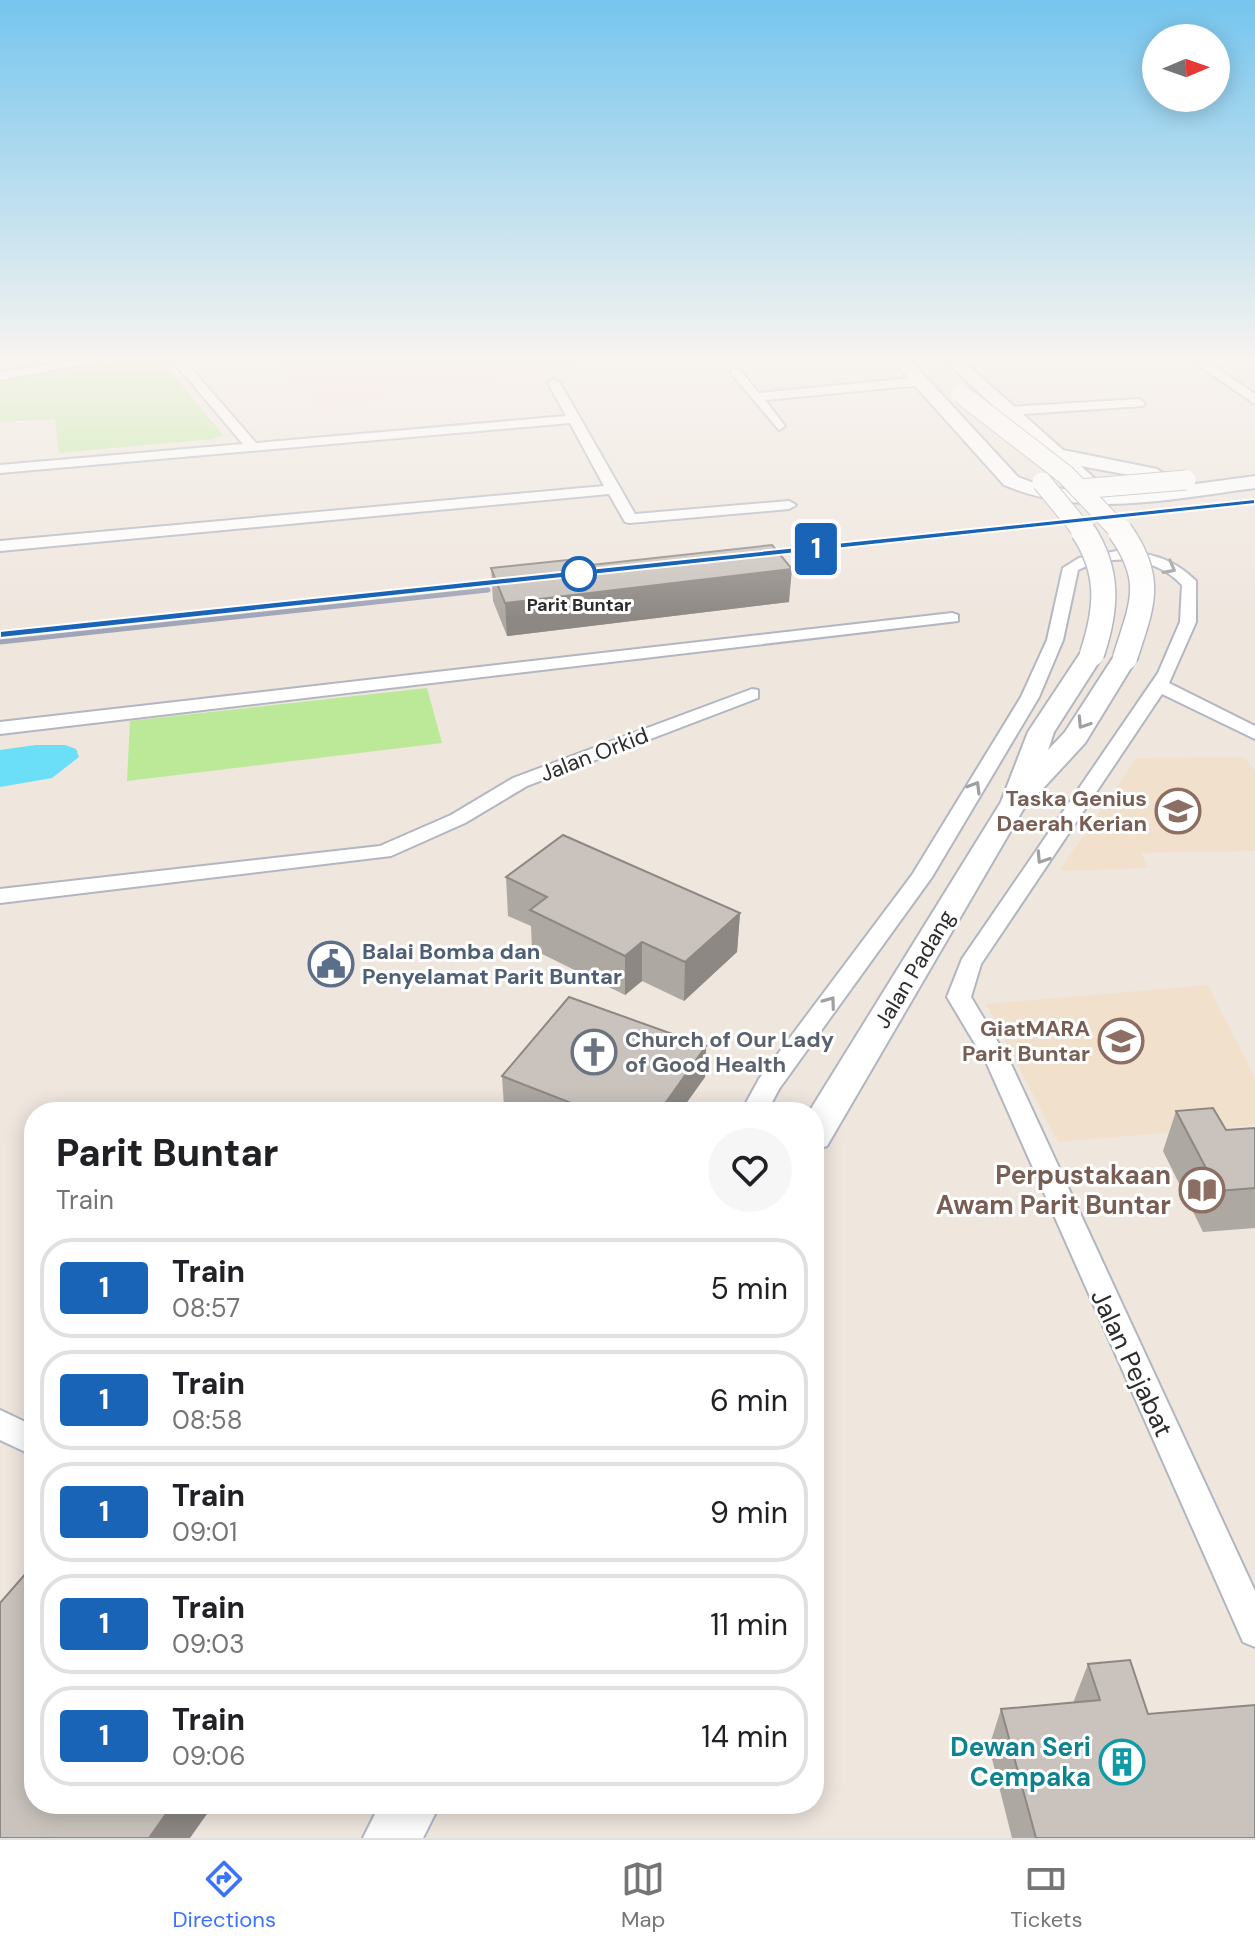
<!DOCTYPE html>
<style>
body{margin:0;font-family:"DM Sans",sans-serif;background:#f6f6f6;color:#202124;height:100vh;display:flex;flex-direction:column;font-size:30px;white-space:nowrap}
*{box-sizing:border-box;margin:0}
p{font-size:26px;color:#757577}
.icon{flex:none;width:44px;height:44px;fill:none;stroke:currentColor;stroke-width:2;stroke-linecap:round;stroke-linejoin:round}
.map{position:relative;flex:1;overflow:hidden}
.panel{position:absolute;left:24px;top:1102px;width:800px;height:712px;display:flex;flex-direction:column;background:#fff;border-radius:32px;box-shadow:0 4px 20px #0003}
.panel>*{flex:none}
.badge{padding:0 16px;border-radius:6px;font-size:28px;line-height:52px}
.needle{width:52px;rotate:88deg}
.fabs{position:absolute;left:1142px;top:24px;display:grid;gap:16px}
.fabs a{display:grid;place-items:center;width:88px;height:88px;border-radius:50%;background:#fff;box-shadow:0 4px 20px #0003;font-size:40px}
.map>.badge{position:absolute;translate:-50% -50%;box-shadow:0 0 0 4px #fff}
.round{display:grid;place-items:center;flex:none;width:84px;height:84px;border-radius:42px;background:#f6f6f6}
.overview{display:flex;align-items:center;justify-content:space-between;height:136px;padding:0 32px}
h1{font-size:38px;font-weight:800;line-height:60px}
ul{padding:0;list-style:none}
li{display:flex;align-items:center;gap:24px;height:100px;margin:0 16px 12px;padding:0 16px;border:4px solid #e0e0e0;border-radius:32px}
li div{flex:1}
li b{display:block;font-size:30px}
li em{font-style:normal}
li .badge{min-width:88px;font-weight:700;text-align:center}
.menu{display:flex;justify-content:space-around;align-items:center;height:112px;border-top:2px solid #e0e0e0;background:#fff;font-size:22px;color:#757577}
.menu a{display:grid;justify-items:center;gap:4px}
.menu .current{color:#3a72ff}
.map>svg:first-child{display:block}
.education{fill:#f1e1cc}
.medical{fill:#f6dbdf}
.green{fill:#bbe997}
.water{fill:#6adff7}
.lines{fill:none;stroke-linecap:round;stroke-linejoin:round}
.street-casing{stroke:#b2b6c1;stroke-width:4}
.secondary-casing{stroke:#b2b6c1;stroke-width:4}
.street{fill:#fff;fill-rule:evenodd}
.secondary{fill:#fff;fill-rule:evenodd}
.rail-far1{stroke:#a0a5b8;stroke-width:4}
.rail{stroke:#a0a5b8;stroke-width:5}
.secondary-bridge-far1-casing{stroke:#b2b6c1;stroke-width:21;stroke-linecap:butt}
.secondary-bridge-casing{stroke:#b2b6c1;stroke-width:27;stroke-linecap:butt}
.secondary-bridge-far1{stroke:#fff;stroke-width:19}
.secondary-bridge{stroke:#fff;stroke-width:24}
.wall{fill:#aea8a3}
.shaded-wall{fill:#8d8884}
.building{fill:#cac3bd;stroke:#8d8884;stroke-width:2}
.oneway{stroke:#a0a0a0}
.line{fill:#1964b7;stroke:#fff;stroke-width:2}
.stop-dot{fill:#fff;stroke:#1964b7;stroke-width:4}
.labels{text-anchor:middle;stroke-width:6;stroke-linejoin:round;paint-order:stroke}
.far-stop-label{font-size:18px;font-weight:bold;fill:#2c2c2c;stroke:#fff}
.street-label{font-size:22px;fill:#2c2c2c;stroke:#fff}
.education-label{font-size:22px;font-weight:bold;fill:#785e54;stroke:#fff;text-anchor:end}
.service-label{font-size:22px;font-weight:bold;fill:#4e5e75;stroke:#fff;text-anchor:start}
.worship-label{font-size:22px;font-weight:bold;fill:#5b616d;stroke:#fff;text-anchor:start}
.near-education-label{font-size:26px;font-weight:bold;fill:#785e54;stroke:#fff;text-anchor:end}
.near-street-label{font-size:26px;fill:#2c2c2c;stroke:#fff}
.near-culture-label{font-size:26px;font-weight:bold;fill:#0d838f;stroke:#fff;text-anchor:end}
</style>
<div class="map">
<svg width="1255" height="1838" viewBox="0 0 1255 1838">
<rect width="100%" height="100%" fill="#efe6de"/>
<!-- education -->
<g class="education">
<path d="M 1243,757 L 1255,770 L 1255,851 L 1141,853 L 1148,868 L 1059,871 L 1137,758 Z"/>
<path d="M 1208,985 L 1255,1078 L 1255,1125 L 1058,1142 L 986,1004 Z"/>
</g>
<!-- medical -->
<path class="medical" d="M 273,360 L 616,360 L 321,409 Z"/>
<!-- green -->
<g class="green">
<path d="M 123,360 L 161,360 L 223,435 L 213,439 L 59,453 L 55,419 L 0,422 L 0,380 Z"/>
<path d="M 427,688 L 442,743 L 127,781 L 130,721 Z"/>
</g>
<!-- water -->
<path class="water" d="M 36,745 L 65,745 L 76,749 L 79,757 L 52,778 L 0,787 L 0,750 Z"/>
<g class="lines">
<!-- street casing -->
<g class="street-casing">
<g id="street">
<path d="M 76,360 L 105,360 L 0,380 L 0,372 Z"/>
<path d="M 172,360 L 184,360 L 256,443 L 566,416 L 548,383 L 554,379 L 560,383 L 635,514 L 789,501 L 796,505 L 789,509 L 630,523 L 625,522 L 609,494 L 0,551 L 0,541 L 604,486 L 570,423 L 0,473 L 0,465 L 243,444 Z"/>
<path d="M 1191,360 L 1205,360 L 1255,394 L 1255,404 Z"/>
<path d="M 731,369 L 739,369 L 759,393 L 921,377 L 927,381 L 921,385 L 765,400 L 785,426 L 779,430 L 731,373 Z"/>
<path d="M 1139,399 L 1145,403 L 1143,406 L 1008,415 L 1002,411 L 1008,407 Z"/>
<path d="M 1117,551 C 1148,552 1173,558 1196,581 L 1196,622 L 1169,683 L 1255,726 L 1255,739 L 1162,694 L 981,964 L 971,997 L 1011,1064 L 1255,1591 L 1255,1647 L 1243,1642 L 987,1064 L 947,997 L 962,959 L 1158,673 L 1180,622 L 1182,585 C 1154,556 1113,553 1078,570 L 1063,640 L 1039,697 L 932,877 L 779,1089 L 767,1112 L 741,1112 L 759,1079 L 912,875 L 1021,697 L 1047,640 L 1063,568 L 1079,558 Z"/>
<path d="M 952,613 L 958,615 L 958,621 L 0,734 L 0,722 Z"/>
<path d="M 752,689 L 758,690 L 758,698 L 527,786 L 465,823 L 391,856 L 0,903 L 0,889 L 380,846 L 451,815 L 513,778 Z"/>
<path d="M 0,1410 L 34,1426 L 34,1456 L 0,1440 Z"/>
</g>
</g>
<!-- secondary casing -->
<g class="secondary-casing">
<g id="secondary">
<path d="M 892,360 L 910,360 L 1018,477 L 1042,486 L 1086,492 L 944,360 L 962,360 L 1063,450 L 1157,469 L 1181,486 L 1255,476 L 1255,488 C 1171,499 1085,519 1004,485 ZM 1081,466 L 1145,478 L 1159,489 L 1109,492 Z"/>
<path d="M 1092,647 L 1104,654 L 1054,732 L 1048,750 L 1065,732 L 1116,653 L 1134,653 L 1137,658 L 1085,743 L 1037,795 L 1031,796 L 827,1146 L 814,1150 L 814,1112 L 809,1112 L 1001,802 L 1028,732 L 1083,649 Z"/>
<path d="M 380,1804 L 440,1804 L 423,1838 L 363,1838 Z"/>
</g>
</g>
<!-- street -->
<use href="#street" class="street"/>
<!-- secondary -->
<use href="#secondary" class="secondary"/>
<!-- rail-far1 -->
<path class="rail-far1" d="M 969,533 L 1255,502"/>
<!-- rail -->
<g class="rail">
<path d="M 758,555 L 987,531"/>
<path d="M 0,642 L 488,590"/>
</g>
<!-- secondary-bridge-far1 casing -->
<g class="secondary-bridge-far1-casing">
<g id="secondary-bridge-far1">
<path d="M 961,394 L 1066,475 L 1121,533"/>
<path d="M 1042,482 L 1084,533"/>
<path d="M 1079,489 L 1186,480"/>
</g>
</g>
<!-- secondary-bridge casing -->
<g class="secondary-bridge-casing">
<g id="secondary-bridge">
<path d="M 1083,531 C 1110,572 1107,609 1092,654"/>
<path d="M 1120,531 C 1155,580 1142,605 1125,658"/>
</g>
</g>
<!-- secondary-bridge-far1 -->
<use href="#secondary-bridge-far1" class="secondary-bridge-far1"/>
<!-- secondary-bridge -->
<use href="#secondary-bridge" class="secondary-bridge"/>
</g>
<!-- wall -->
<g class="wall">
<path d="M 582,566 L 789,602 L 507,636 L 493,601 L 491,568 Z"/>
<path d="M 506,877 L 740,913 L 737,952 L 684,1001 L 642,981 L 625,995 L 532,949 L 531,926 L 508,916 Z"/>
<path d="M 706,1046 L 705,1077 L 680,1112 L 517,1112 L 504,1107 L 502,1076 Z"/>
<path d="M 1176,1111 L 1226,1130 L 1255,1128 L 1255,1228 L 1203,1232 L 1163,1151 Z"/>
<path d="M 1088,1664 L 1148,1714 L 1255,1838 L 1012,1838 L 989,1747 L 1001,1709 L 1073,1703 Z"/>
</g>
<!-- shaded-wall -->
<g class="shaded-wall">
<path d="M 792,569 L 789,602 L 507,636 L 505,603 Z"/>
<path d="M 740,913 L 737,952 L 684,1001 L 685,962 Z"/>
<path d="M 642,942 L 642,981 L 625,995 L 625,956 Z"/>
<path d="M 706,1046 L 705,1077 L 680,1112 L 659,1112 Z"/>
<path d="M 173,1804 L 214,1804 L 190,1838 L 149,1838 Z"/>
</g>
<!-- building -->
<g class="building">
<path d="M 772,545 L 792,569 L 505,603 L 491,568 L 577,559 L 582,566 Z"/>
<path d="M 563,835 L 740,913 L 685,962 L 642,942 L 625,956 L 530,910 L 547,897 L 506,877 Z"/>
<path d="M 569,997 L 706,1046 L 659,1112 L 594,1112 L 502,1076 Z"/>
<path d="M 1213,1108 L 1226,1130 L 1255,1128 L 1255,1188 L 1218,1191 L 1176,1111 Z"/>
<path d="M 27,1572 L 34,1576 L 34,1804 L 173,1804 L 149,1838 L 0,1838 L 0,1603 Z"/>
<path d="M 1130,1660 L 1148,1714 L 1255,1705 L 1255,1838 L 1036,1838 L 1001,1709 L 1100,1700 L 1088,1664 Z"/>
</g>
<!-- one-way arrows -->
<defs><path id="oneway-chevron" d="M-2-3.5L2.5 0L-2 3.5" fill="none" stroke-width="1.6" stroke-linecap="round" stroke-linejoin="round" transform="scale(2)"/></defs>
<g class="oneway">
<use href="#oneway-chevron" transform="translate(1170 568) rotate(28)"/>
<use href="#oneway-chevron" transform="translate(1083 723) rotate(123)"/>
<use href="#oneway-chevron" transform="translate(975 787) rotate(-59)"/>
<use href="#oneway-chevron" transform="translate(1042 858) rotate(123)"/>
<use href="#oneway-chevron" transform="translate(830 1002) rotate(-54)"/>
</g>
<!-- sky -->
<linearGradient id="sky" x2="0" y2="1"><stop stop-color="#75c5ee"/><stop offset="0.58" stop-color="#f8f4f0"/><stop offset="1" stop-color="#f8f4f0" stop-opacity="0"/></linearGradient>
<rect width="1255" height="618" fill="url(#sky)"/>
<!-- line -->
<path class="line" d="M 1255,499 L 1255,504 L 0,638 L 0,631 Z"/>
<!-- icons -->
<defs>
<g id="school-ring" transform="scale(2.3)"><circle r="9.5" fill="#fff" stroke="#8d6e63" stroke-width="1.5"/><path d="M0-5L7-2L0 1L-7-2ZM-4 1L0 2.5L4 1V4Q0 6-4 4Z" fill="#8d6e63"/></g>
<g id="civic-ring" transform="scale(2.3)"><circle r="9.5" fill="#fff" stroke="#5c6f8a" stroke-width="1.5"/><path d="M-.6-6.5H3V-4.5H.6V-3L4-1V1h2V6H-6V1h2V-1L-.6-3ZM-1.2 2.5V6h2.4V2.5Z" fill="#5c6f8a"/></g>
<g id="university-ring" transform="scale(2.3)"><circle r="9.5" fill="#fff" stroke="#8d6e63" stroke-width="1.5"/><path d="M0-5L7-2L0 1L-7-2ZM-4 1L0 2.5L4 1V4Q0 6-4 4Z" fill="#8d6e63"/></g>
<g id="church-ring" transform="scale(2.3)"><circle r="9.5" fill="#fff" stroke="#6b7280" stroke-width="1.5"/><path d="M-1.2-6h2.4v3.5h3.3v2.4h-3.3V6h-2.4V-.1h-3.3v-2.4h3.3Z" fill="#6b7280"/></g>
<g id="library-ring" transform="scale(2.3)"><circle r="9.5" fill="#fff" stroke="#8d6e63" stroke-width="1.5"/><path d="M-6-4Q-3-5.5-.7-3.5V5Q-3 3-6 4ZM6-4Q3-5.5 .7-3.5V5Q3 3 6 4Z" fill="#8d6e63"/></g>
<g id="building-ring" transform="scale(2.3)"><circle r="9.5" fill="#fff" stroke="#0f9aa8" stroke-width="1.5"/><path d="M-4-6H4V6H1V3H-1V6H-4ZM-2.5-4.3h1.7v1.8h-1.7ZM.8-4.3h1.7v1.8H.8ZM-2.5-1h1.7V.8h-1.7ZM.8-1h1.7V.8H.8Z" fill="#0f9aa8"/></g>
</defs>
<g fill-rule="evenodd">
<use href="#school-ring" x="1178" y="811"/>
<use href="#civic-ring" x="331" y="964"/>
<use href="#university-ring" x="1121" y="1041"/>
<use href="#church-ring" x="594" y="1052"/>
<use href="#library-ring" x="1202" y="1190"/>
<use href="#building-ring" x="1122" y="1762"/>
</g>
<!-- markers -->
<circle class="stop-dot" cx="579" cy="574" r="16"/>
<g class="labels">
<!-- far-stop labels -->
<g class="far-stop-label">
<text x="579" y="611">Parit Buntar</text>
</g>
<!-- street labels -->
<g class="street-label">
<text transform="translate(594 754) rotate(-21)" y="8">Jalan Orkid</text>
<text transform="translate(914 969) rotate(-59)" y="8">Jalan Padang</text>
</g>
<!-- education labels -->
<g class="education-label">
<text x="1147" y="806">Taska Genius<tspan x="1147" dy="25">Daerah Kerian</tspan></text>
<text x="1090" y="1036">GiatMARA<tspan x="1090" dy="25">Parit Buntar</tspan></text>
</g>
<!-- service labels -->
<g class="service-label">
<text x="362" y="959">Balai Bomba dan<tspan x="362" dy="25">Penyelamat Parit Buntar</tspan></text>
</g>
<!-- worship labels -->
<g class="worship-label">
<text x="625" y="1047">Church of Our Lady<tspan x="625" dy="25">of Good Health</tspan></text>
</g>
<!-- near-education labels -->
<g class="near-education-label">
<text x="1171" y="1184">Perpustakaan<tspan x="1171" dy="30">Awam Parit Buntar</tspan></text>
</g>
<!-- near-street labels -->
<g class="near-street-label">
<text transform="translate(1132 1363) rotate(65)" y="9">Jalan Pejabat</text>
</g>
<!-- near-culture labels -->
<g class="near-culture-label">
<text x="1091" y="1756">Dewan Seri<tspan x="1091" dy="30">Cempaka</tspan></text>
</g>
</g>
</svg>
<div class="fabs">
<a><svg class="needle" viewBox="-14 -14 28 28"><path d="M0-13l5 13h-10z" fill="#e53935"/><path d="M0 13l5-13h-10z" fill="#757577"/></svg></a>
</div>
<b class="badge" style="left:816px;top:549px;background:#1964b7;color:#fff">1</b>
<section class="panel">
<div class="overview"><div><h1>Parit Buntar</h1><p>Train</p></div><a class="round"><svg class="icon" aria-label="heart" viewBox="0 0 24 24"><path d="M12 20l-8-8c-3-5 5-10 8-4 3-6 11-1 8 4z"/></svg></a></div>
<ul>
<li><span class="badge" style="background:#1964b7;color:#fff">1</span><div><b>Train</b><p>08:57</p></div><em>5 min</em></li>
<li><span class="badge" style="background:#1964b7;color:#fff">1</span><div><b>Train</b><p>08:58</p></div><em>6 min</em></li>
<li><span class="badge" style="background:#1964b7;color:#fff">1</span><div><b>Train</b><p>09:01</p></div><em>9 min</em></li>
<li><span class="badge" style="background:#1964b7;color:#fff">1</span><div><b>Train</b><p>09:03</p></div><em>11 min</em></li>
<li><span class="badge" style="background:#1964b7;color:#fff">1</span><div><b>Train</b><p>09:06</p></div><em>14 min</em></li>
</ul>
</section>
</div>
<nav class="menu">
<a class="current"><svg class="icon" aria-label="directions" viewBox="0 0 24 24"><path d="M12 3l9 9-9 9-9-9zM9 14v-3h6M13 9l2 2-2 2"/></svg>Directions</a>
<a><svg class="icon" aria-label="map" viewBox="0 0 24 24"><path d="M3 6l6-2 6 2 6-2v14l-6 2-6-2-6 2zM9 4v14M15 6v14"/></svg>Map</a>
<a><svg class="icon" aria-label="tickets" viewBox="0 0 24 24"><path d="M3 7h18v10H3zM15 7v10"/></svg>Tickets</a>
</nav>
